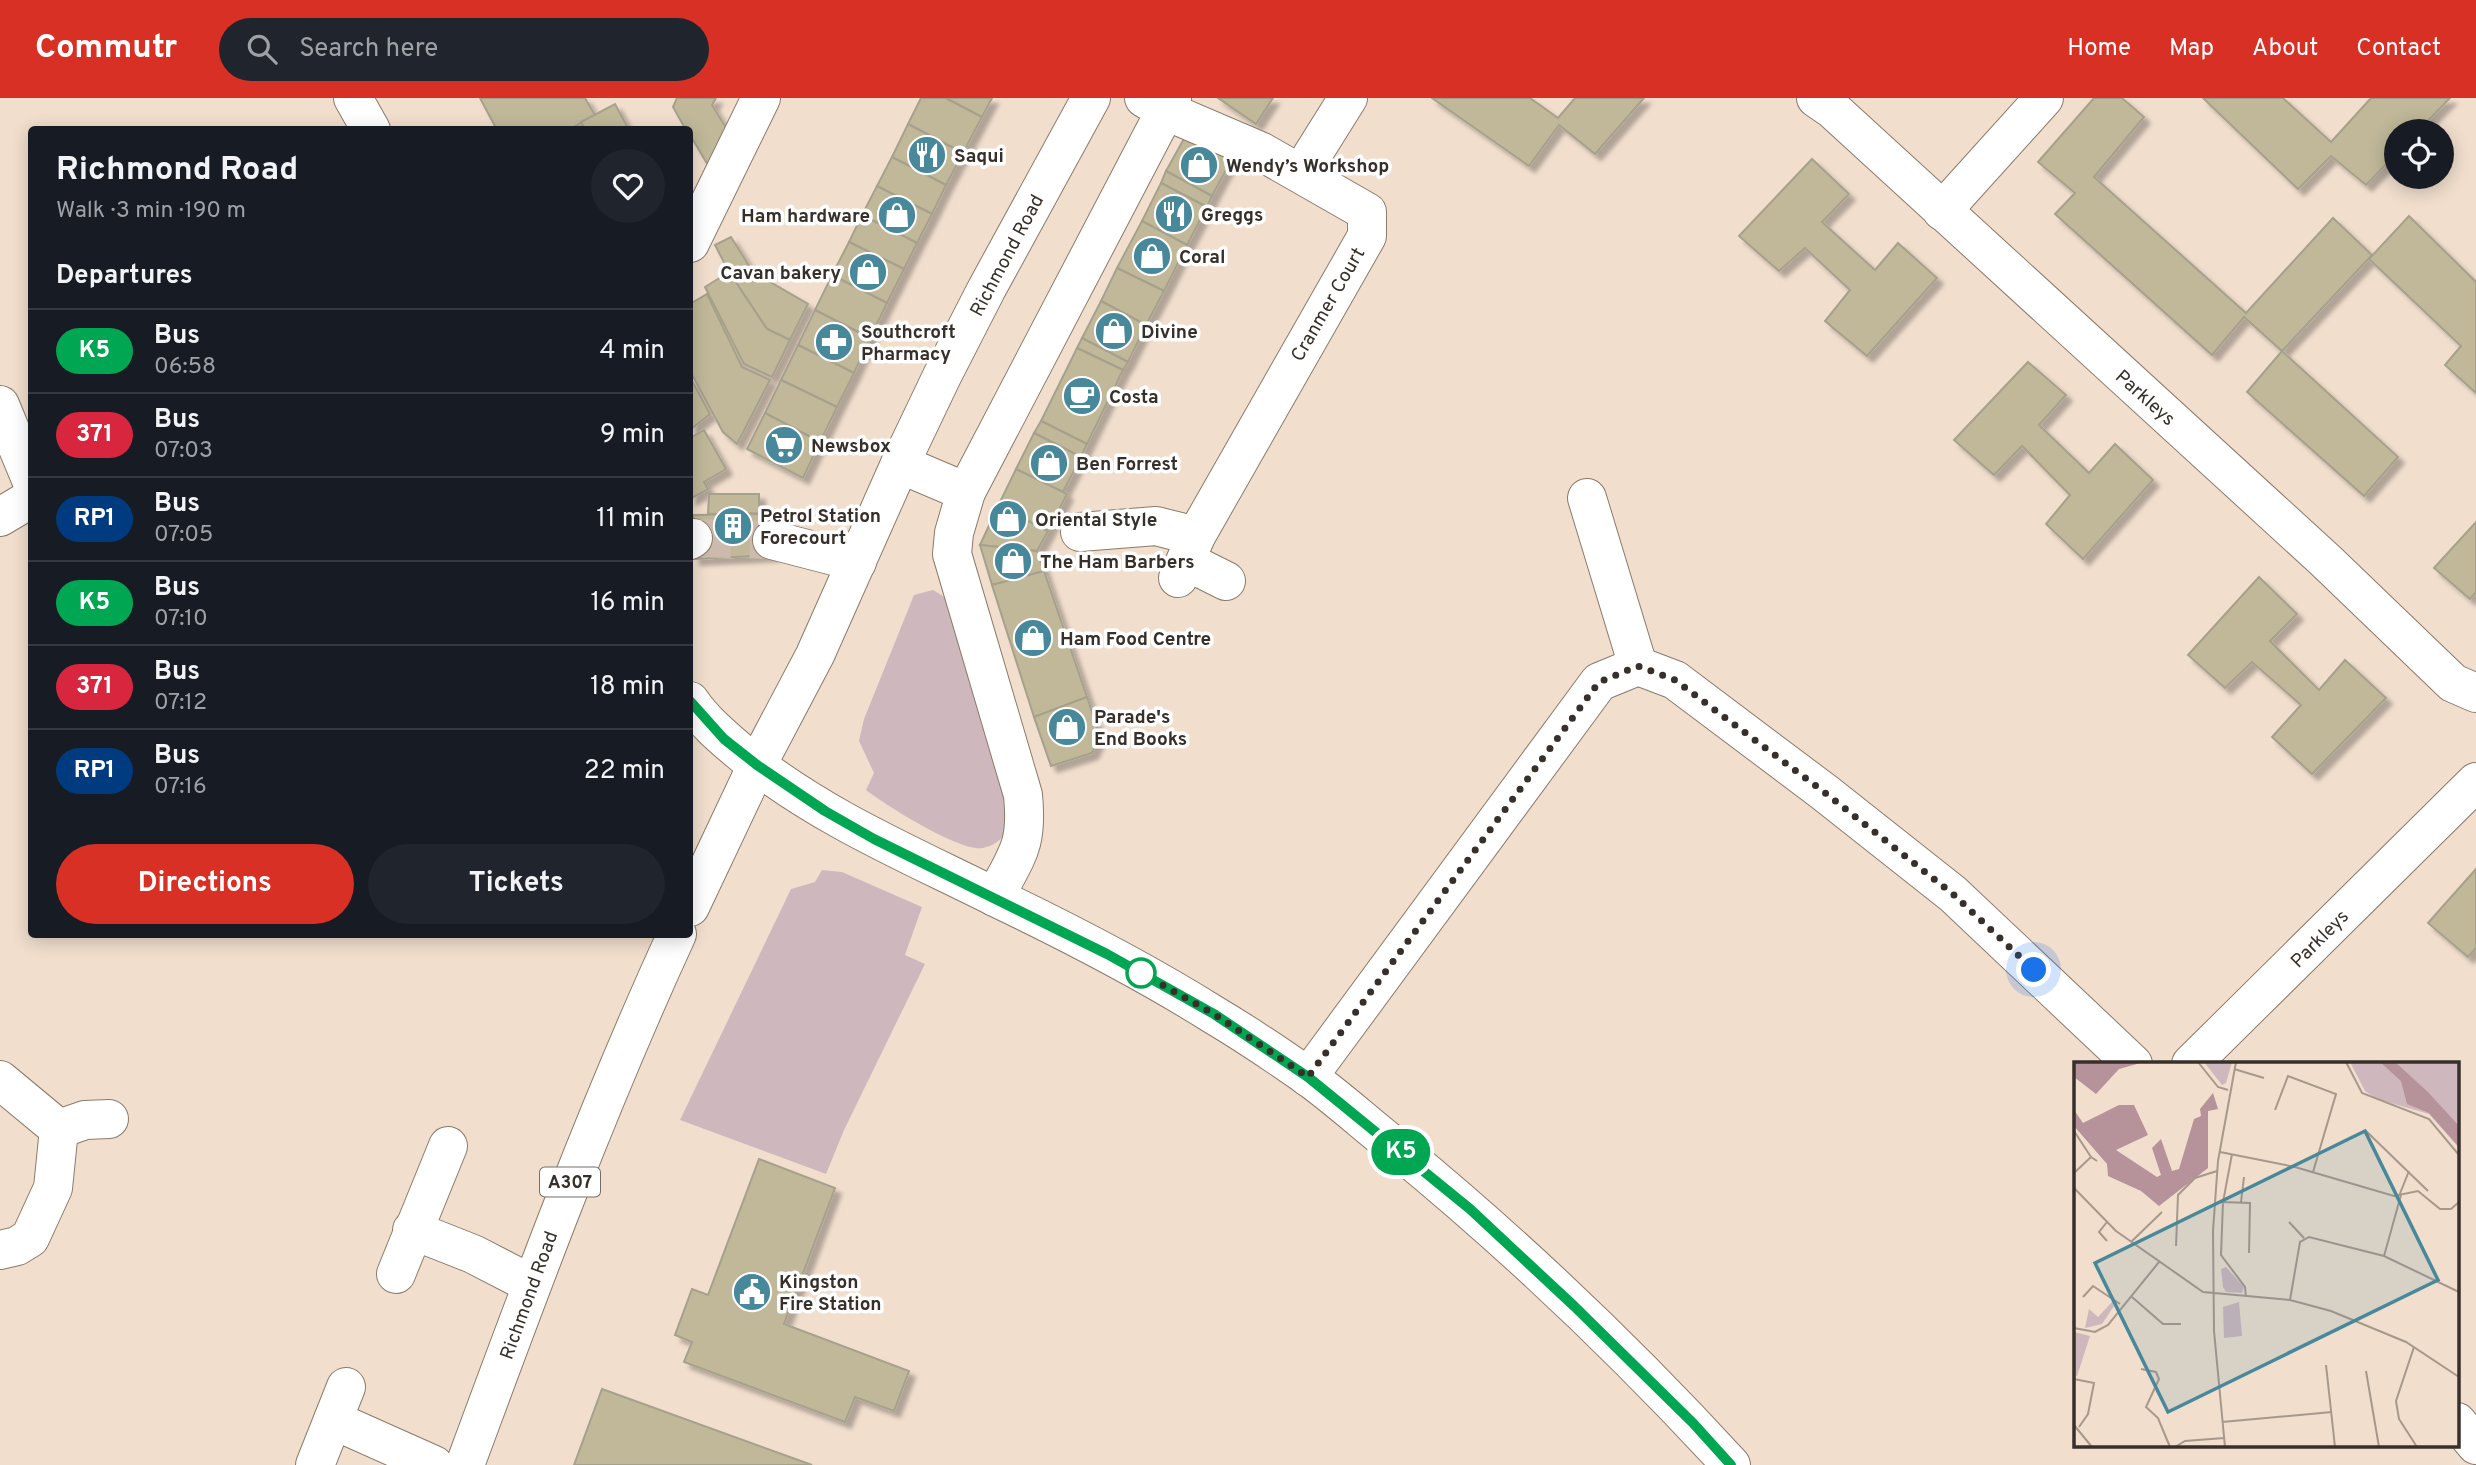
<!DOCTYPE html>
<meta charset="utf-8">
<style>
body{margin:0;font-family:Overpass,sans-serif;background:#20242c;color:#f1f3f6;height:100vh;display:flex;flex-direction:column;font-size:26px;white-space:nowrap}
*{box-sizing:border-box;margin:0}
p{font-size:23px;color:#9ea1a6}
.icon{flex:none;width:38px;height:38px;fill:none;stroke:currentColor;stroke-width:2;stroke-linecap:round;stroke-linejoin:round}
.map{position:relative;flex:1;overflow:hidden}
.drawer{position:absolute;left:28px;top:28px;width:665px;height:812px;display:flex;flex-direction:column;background:#171b24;border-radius:7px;box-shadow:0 4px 18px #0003}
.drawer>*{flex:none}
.badge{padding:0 14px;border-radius:23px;font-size:24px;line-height:46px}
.controls{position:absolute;left:2384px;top:21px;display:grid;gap:14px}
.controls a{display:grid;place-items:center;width:70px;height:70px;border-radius:50%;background:#171b24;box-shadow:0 4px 18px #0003;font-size:35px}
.you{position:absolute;width:35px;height:35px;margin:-18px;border:5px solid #fff;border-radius:50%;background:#1a73e8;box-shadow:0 0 0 10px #1a73e833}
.map>.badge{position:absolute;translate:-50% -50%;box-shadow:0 0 0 4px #fff}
h2{padding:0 28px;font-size:26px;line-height:63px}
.round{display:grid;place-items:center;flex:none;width:74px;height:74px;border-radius:37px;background:#20242c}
.head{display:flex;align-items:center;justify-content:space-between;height:119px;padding:0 28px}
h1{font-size:33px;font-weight:700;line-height:52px}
.cta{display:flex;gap:14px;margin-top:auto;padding:14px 28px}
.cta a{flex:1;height:80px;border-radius:42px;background:#d93025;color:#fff;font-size:28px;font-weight:700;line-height:80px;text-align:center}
.cta a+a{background:#20242c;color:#f1f3f6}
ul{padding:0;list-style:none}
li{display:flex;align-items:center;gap:21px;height:84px;padding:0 28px;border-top:2px solid #363941}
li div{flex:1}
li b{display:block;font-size:26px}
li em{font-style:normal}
li .badge{min-width:77px;font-weight:700;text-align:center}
header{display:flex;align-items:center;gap:42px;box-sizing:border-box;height:98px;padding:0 35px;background:#d93025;color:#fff}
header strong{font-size:33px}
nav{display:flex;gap:38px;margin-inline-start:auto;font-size:24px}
.search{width:490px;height:63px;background:#20242c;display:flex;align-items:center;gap:18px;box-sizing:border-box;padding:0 24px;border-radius:38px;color:#9ea1a6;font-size:26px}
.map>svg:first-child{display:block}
.green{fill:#cfb8bd}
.building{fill:#c0b899;stroke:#a6a18c;stroke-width:2;filter:url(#shadow)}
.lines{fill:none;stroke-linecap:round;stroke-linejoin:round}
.minor-tunnel{stroke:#ccbbac;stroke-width:38;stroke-dasharray:38 19;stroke-linecap:butt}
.minor-casing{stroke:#8b7b6b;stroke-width:40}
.major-casing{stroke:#8b7b6b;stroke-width:40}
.minor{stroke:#fff;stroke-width:38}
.major{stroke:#fff;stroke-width:38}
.line-casing{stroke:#fff;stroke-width:16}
.line{stroke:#00a651;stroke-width:10}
.walk{stroke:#37302a;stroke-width:7;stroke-dasharray:0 12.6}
.stop-dot{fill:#fff;stroke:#00a651;stroke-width:3.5}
.labels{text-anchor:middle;stroke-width:7;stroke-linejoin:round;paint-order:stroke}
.shield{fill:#fff;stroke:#736e6a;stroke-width:2}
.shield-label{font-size:18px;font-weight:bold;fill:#37302a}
.poi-label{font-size:19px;font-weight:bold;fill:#37302a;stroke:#fff;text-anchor:start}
.street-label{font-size:19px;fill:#37302a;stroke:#fff}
.inset-road{fill:none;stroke:#a7988c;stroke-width:2}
.view{fill:#47889b;fill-opacity:0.15;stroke:#47889b;stroke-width:3.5}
.inset-edge{fill:none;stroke:#37302a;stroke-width:3.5}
</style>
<header>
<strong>Commutr</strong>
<div class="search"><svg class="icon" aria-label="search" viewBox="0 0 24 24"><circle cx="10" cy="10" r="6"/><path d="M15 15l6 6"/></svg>Search here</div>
<nav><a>Home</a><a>Map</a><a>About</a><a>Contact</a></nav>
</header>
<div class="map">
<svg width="2476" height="1367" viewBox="0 0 2476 1367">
<defs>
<filter id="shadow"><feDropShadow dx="6" dy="6" stdDeviation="2" flood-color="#0004"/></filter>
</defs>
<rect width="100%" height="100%" fill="#f1decd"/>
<!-- green -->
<g class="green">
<path d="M 933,492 L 951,503 L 1015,715 C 1008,731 1003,746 983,750 C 962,755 885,707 866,692 L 874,675 L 859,643 L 864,621 L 914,497 Z"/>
<path d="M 822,772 L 842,774 L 922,809 L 905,857 L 925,866 L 844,1032 L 826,1076 L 680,1022 L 791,791 L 815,784 Z"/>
</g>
<!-- building -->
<g class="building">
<path d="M 480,0 L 585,0 L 595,17 L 568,32 L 497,32 Z"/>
<path d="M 677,0 L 716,0 L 712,7 L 730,36 L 712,74 L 690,37 L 690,32 L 686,32 L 673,9 Z"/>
<path d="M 921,0 L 946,0 L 982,19 L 963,55 L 908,26 Z"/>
<path d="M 946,0 L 992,0 L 982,19 Z"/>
<path d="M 1218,0 L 1273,0 L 1256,26 Z"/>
<path d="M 1432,0 L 1530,0 L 1558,20 L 1575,0 L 1644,0 L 1595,56 L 1559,27 L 1529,68 Z"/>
<path d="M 2094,0 L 2122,0 L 2144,19 L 2094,79 L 2246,215 L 2333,120 L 2372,157 L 2282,253 L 2244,219 L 2212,257 L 2055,116 L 2075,95 L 2038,64 Z"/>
<path d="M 2203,0 L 2283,0 L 2331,44 L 2371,0 L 2450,0 L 2418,33 L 2396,33 L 2396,56 L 2366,87 L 2331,58 L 2298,91 Z"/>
<path d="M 615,6 L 629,32 L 585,32 L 581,24 Z"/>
<path d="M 908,26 L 963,55 L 946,87 L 892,59 Z"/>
<path d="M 1186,37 L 1232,61 L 1212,98 L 1166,73 Z"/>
<path d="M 892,59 L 946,87 L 932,116 L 877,88 Z"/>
<path d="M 1812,61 L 1849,96 L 1822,124 L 1875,172 L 1898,145 L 1937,180 L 1867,258 L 1825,223 L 1850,192 L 1805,150 L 1779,173 L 1739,138 Z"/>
<path d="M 1166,73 L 1212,98 L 1207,109 L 1161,85 Z"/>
<path d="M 1161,85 L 1207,109 L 1187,147 L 1142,123 Z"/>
<path d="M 877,88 L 932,116 L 917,145 L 862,117 Z"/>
<path d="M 862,117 L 917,145 L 904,171 L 849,144 Z"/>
<path d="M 2409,118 L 2476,184 L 2476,295 L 2445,267 L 2461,248 L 2369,161 Z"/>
<path d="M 1142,123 L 1187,147 L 1164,193 L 1117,170 Z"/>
<path d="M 731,139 L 753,174 L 808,206 L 790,242 L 767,231 L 729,174 L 715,147 Z"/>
<path d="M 849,144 L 904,171 L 887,205 L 832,177 Z"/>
<path d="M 1117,170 L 1164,193 L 1146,227 L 1101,203 Z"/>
<path d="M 729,174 L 767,231 L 790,242 L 772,279 L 744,266 L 705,189 Z"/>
<path d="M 832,177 L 887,205 L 870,240 L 815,212 Z"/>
<path d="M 707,196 L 742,269 L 770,282 L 737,346 L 723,334 L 690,273 L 690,206 Z"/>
<path d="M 1101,203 L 1146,227 L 1128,264 L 1082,240 Z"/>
<path d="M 815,212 L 870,240 L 854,275 L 798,247 Z"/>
<path d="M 1082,240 L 1128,264 L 1123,272 L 1077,250 Z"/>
<path d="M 798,247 L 854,275 L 837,309 L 781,282 Z"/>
<path d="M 1077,250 L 1123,272 L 1087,346 L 1041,323 Z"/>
<path d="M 2282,253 L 2398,359 L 2364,398 L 2247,294 Z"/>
<path d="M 2028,264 L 2066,297 L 2039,327 L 2089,375 L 2115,346 L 2153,382 L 2083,461 L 2046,426 L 2070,397 L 2022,348 L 1994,377 L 1954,342 Z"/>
<path d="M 690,279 L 710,316 L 690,332 Z"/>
<path d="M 781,282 L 837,309 L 820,344 L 765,315 Z"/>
<path d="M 765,315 L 820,344 L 803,380 L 747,351 Z"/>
<path d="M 1041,323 L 1087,346 L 1081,359 L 1034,335 Z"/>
<path d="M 704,332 L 726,371 L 704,384 L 708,391 L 690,401 L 690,340 Z"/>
<path d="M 1034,335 L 1081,359 L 1063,394 L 1016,371 Z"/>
<path d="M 1016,371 L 1067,396 L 1048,433 L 998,408 Z"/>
<path d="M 709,396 L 759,396 L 759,415 L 708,416 Z"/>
<path d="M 998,408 L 1048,433 L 1037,453 L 980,447 Z"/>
<path d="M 772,416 L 773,457 L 694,461 L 693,417 Z"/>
<path d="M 2476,424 L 2476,494 L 2470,501 L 2434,470 Z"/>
<path d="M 980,447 L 1037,453 L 1044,473 L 992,487 Z"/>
<path d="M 1044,473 L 1087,599 L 1034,619 L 992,487 Z"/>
<path d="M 2259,479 L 2297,516 L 2270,543 L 2319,592 L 2345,562 L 2386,600 L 2312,676 L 2272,639 L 2301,607 L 2252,564 L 2225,590 L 2188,557 Z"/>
<path d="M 1087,599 L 1100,638 L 1092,655 L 1051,668 L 1034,619 Z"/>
<path d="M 2476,771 L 2476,850 L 2468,859 L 2428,825 Z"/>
<path d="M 759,1061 L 835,1090 L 784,1226 L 909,1273 L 894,1313 L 855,1299 L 845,1324 L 684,1264 L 692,1244 L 675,1237 L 692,1191 L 708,1197 Z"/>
<path d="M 602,1291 L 812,1367 L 574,1367 Z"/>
</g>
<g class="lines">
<!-- minor-tunnel -->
<path class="minor-tunnel" d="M 693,440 L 772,442"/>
<!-- minor casing -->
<g class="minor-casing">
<g id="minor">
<path d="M 353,0 L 371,32"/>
<path d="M 1144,0 L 1164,12 L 1262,54 L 1367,114 L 1367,138 L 1196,438 L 1178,480"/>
<path d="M 1816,0 L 1832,11 L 2325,462 L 2453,585 L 2476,595"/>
<path d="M 1301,75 L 1348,0"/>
<path d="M 1942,113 L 2044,0"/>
<path d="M 690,145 L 761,0"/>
<path d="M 0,307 L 32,384"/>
<path d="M 900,366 L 966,394"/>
<path d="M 1587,400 L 1638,568"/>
<path d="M 0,419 L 32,400"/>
<path d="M 1080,434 L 1156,428 L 1196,438"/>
<path d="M 690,442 L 693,440"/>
<path d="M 772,442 L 857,464"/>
<path d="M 1186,463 L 1226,483"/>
<path d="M 690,603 C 704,624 726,642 745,658 C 823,720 907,755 995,799 C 1070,835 1144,873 1214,917 C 1246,936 1277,957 1307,978 C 1339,1001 1368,1028 1399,1052 C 1517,1149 1628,1255 1731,1367"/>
<path d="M 995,799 C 1017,756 1028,748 1023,697 L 952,456 L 954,435 L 966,394 L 1172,0"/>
<path d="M 2191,966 L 2476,684"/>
<path d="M 1308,979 L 1599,584 L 1638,568 L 1675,582 L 1824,694 L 1953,796 L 2133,966"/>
<path d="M 0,982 L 59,1031 L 53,1090 L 30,1140 L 17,1148 L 0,1152"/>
<path d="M 59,1031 L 85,1022 L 109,1021"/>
<path d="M 412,1132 L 473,1156 L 531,1186"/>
<path d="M 396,1176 L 448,1048"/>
<path d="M 333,1322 L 434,1367"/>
<path d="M 2457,1324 L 2476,1347"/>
<path d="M 315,1367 L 346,1289"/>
</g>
</g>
<!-- major casing -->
<g class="major-casing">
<g id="major">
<path d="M 690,809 L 757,667 L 815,557 L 900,366 L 942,278 L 986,192 L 1091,0"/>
<path d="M 465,1367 C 531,1188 597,1010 677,836"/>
</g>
</g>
<!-- minor -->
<use href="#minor" class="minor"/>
<!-- major -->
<use href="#major" class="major"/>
</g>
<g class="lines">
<!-- line casing -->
<g class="line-casing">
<path id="line" d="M 690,603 L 724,641 L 757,667 L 825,713 L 874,741 L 1107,856 L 1214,916 L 1308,979 L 1470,1111 L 1574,1208 L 1693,1325 L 1731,1367"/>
</g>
<!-- line -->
<use href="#line" class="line"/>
<!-- walk -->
<path class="walk" d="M 1141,875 L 1214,916 L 1308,979 L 1599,584 L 1638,568 L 1675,582 L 1824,694 L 1953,796 L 2034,872"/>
</g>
<!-- icons -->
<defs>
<g id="restaurant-disc" transform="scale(2.0125)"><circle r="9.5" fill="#47889b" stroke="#fff"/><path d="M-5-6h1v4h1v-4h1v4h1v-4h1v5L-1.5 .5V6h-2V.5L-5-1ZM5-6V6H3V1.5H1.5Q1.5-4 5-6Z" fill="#fff"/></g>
<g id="shop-disc" transform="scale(2.0125)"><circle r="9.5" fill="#47889b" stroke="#fff"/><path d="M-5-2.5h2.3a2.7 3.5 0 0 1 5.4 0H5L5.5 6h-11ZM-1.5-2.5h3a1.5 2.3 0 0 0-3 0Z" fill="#fff"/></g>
<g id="pharmacy-disc" transform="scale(2.0125)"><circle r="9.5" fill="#47889b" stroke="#fff"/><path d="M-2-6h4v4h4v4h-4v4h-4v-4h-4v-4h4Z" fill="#fff"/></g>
<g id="cafe-disc" transform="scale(2.0125)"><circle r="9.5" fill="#47889b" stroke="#fff"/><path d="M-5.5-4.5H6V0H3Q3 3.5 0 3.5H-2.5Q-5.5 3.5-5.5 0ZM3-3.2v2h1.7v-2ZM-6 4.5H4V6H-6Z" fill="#fff"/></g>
<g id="supermarket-disc" transform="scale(2.0125)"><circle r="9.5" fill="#47889b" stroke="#fff"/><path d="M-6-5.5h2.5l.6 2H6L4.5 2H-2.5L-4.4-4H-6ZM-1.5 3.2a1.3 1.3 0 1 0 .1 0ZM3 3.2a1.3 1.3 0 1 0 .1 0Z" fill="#fff"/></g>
<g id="building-disc" transform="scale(2.0125)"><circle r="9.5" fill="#47889b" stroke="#fff"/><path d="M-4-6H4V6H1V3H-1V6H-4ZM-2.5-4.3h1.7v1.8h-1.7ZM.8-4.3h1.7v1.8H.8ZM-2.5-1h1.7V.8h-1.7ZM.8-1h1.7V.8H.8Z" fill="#fff"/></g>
<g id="civic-disc" transform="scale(2.0125)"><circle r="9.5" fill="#47889b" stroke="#fff"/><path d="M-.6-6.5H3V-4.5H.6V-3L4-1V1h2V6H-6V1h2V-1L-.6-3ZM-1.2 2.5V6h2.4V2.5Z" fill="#fff"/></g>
</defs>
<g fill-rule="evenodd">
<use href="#restaurant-disc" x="927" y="57"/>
<use href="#shop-disc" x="1199" y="67"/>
<use href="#restaurant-disc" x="1174" y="116"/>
<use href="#shop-disc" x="897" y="117"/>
<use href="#shop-disc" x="1152" y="158"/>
<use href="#shop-disc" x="868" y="174"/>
<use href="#shop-disc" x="1114" y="233"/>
<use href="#pharmacy-disc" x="834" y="244"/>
<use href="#cafe-disc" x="1082" y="298"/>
<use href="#supermarket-disc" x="784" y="347"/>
<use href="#shop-disc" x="1049" y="365"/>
<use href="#shop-disc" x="1008" y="421"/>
<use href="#building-disc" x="733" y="428"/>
<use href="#shop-disc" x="1013" y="463"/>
<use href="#shop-disc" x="1033" y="540"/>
<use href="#shop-disc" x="1067" y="629"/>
<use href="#civic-disc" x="752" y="1194"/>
</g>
<!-- markers -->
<circle class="stop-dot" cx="1141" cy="875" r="14"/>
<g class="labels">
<!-- shield labels -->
<rect class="shield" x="540" y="1069.5" width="60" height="29" rx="5"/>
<g class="shield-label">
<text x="570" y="1090">A307</text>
</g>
<!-- poi labels -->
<g class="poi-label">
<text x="954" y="64">Saqui</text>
<text x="1226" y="74">Wendy’s Workshop</text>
<text x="1201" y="123">Greggs</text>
<text x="870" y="124" text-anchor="end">Ham hardware</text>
<text x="1179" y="165">Coral</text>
<text x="841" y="181" text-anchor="end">Cavan bakery</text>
<text x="861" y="240">Southcroft<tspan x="861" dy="22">Pharmacy</tspan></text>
<text x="1141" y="240">Divine</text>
<text x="1109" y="305">Costa</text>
<text x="811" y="354">Newsbox</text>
<text x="1076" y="372">Ben Forrest</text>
<text x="760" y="424">Petrol Station<tspan x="760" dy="22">Forecourt</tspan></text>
<text x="1035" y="428">Oriental Style</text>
<text x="1040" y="470">The Ham Barbers</text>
<text x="1060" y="547">Ham Food Centre</text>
<text x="1094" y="625">Parade's<tspan x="1094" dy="22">End Books</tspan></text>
<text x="779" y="1190">Kingston<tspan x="779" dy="22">Fire Station</tspan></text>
</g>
<!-- street labels -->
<g class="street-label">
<text transform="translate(1006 157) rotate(-62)" y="7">Richmond Road</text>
<text transform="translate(1327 206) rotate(-60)" y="7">Cranmer Court</text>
<text transform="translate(2146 299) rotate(42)" y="7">Parkleys</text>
<text transform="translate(2319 840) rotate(-45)" y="7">Parkleys</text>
<text transform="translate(528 1197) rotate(-70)" y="7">Richmond Road</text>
</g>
</g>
<!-- overview -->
<g transform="translate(2074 964)">
<rect width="385" height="385" fill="#f1decd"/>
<path d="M 130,0 L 158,0 L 152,21 L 148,23 ZM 276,0 L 385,0 L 385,86 L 355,52 L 303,37 L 291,29 ZM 152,205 L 170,225 L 168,231 L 152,230 L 149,225 L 147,207 ZM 39,239 L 40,244 L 28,262 L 11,266 L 15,247 L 24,255 ZM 165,240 L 168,274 L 150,276 L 149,245 ZM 0,270 L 16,274 L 3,314 L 0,313 Z" fill="#cfb8bd"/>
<path d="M 0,0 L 70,0 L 45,7 L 22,32 L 0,15 ZM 306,0 L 321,0 L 354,30 L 385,64 L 385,85 L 355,51 L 333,42 L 327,19 ZM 139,31 L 144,47 L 134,49 L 134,106 L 85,144 L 67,129 L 34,114 L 33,102 L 0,64 L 0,48 L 9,61 L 45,43 L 60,43 L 74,73 L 42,88 L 83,115 L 87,113 L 78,86 L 87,77 L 98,109 L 105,107 L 120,57 L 127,54 L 126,47 Z" fill="#b6929a"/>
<path class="inset-road" d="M 124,0 L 144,25 L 154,28M 272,0 L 288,31 L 355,57 L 385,93M 160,7 L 190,16M 201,48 L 214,14 L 262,32 L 239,110M 0,69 L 17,95M 292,69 L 354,129M 146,90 L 221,105 L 320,134 L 344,129 L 366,147 L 377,147 L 385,140M 158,92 L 149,140 L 147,193 L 171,225 L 172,235M 0,111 L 17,95 L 23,99M 0,126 L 42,169 L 129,230 L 216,238 L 257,249 L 332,280 L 385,315M 325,134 L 335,109M 146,140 L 176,141 L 175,191M 167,140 L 170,115M 33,160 L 25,170 L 33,179M 215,160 L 230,176M 57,180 L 88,150M 102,184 L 104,133 L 121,116 L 143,109M 310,194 L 327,133M 9,235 L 19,224 L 46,242M 58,235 L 89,262 L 107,262M 216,238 L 226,180 L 235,175 L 310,194 L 385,230M 0,266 L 21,270 L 34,263 L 85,200M 340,285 L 322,339 L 325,357 L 343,385M 252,303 L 261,385M 67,307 L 82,310 L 85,317 L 72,345 L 84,356 L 96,385M 292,309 L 305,385M 0,317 L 20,321 L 14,352 L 5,365M 148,360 L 258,350M 0,363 L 18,385M 101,385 L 111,379 L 150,376M 151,385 L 140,269 L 139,169 L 144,99 L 162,0"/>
<path class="view" d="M 291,69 L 364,218 L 94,350 L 21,201 Z"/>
<rect width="385" height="385" class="inset-edge"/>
</g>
</svg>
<div class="controls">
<a><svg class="icon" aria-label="locate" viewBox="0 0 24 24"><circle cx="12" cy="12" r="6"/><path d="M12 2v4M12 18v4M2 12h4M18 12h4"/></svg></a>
</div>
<div class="you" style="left:2034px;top:872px"></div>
<b class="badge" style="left:1401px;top:1054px;background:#00a651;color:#fff">K5</b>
<section class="drawer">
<div class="head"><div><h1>Richmond Road</h1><p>Walk · 3 min · 190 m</p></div><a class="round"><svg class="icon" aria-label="heart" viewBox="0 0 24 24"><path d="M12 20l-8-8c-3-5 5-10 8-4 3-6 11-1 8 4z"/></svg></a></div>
<h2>Departures</h2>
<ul>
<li><span class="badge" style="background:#00a651;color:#fff">K5</span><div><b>Bus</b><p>06:58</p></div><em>4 min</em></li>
<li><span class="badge" style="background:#d7263d;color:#fff">371</span><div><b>Bus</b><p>07:03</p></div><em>9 min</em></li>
<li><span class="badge" style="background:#003b80;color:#fff">RP1</span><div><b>Bus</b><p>07:05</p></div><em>11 min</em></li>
<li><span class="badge" style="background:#00a651;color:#fff">K5</span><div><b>Bus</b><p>07:10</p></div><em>16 min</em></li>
<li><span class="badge" style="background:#d7263d;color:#fff">371</span><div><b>Bus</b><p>07:12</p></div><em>18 min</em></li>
<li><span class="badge" style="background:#003b80;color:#fff">RP1</span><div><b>Bus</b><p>07:16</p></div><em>22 min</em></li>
</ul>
<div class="cta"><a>Directions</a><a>Tickets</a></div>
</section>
</div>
